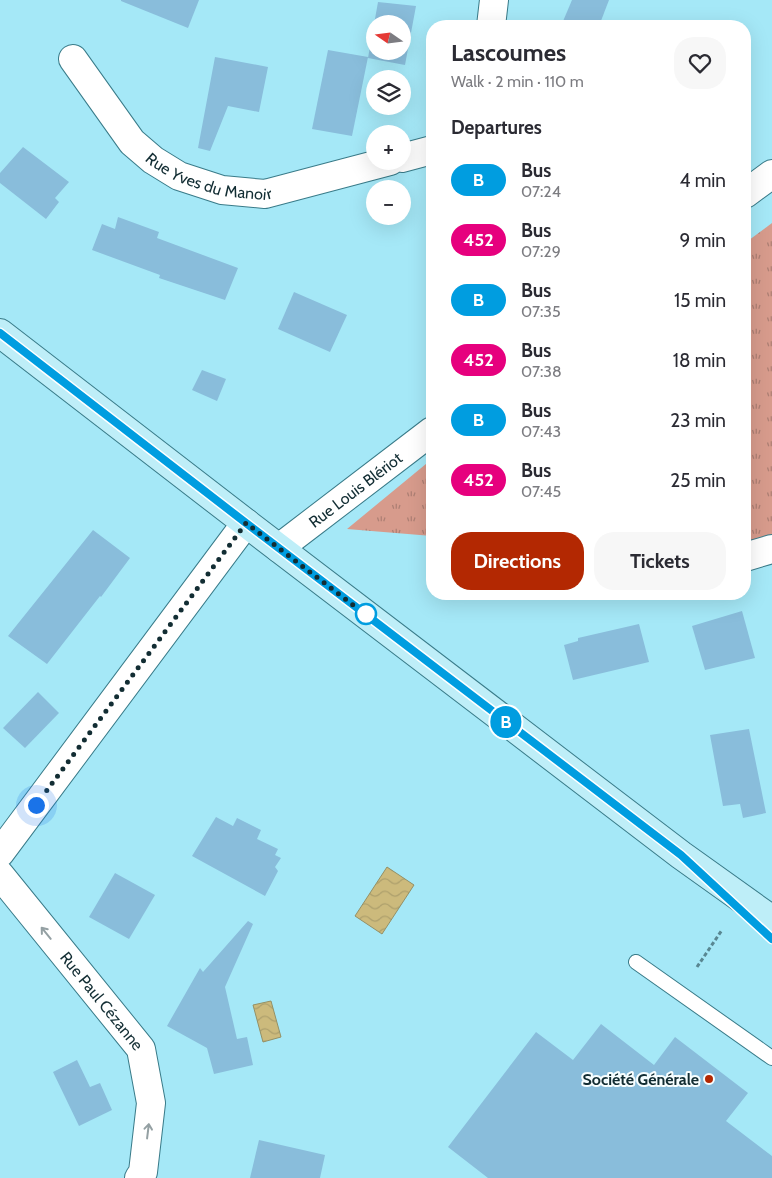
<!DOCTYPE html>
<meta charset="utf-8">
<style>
body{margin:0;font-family:Cabin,sans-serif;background:#f7f7f7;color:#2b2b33;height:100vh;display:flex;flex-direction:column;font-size:19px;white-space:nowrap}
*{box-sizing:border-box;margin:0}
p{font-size:16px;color:#7c7c81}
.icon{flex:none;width:28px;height:28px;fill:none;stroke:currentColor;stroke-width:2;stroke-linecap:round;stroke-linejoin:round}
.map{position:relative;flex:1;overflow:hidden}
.details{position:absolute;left:426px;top:20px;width:325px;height:580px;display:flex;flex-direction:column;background:#fff;border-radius:20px;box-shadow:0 5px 20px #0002}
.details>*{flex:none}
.badge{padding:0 10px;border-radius:16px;font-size:18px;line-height:32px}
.needle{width:32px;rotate:284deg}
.controls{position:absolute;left:366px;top:15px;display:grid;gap:10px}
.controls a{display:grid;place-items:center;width:45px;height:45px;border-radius:50%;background:#fff;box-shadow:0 5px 20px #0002;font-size:25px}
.you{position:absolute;width:25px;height:25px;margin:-12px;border:4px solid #fff;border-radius:50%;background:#1a73e8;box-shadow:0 0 0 8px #1a73e833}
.map>.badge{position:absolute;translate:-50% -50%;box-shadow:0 0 0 2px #fff}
h2{padding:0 25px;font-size:19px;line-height:45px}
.round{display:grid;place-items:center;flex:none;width:52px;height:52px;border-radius:20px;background:#f7f7f7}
.overview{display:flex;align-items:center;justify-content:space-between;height:85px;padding:0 25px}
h1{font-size:24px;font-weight:700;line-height:38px}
.button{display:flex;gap:10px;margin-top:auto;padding:10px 25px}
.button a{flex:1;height:58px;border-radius:20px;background:#b32802;color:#fff;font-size:20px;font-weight:700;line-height:58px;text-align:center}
.button a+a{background:#f7f7f7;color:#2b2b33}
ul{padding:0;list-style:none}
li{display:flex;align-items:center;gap:15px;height:60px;padding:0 25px}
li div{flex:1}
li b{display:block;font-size:19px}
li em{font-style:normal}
li .badge{min-width:55px;font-weight:700;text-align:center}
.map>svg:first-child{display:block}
.grass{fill:url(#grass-tufts)}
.water{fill:url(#water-waves);stroke:#949066}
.building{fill:#89bddb;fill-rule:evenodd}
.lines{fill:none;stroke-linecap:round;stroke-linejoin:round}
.service-casing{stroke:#397b89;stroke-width:16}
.minor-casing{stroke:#397b89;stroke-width:30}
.secondary-casing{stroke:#397b89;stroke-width:30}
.path{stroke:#598792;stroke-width:3;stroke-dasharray:4 2.5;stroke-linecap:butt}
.service{stroke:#fff;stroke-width:14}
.minor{stroke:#fff;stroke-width:28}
.secondary{stroke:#beeef8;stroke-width:28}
.oneway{stroke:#94a0a3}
.line-casing{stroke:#fff;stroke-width:11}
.line{stroke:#009de0;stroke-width:8}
.walk{stroke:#122d33;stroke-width:5;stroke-dasharray:0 9}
.stop-dot{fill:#fff;stroke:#009de0;stroke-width:2.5}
.poi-dot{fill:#b32802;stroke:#f7feff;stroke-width:2}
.labels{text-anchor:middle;stroke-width:4;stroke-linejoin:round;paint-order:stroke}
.street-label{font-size:16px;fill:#122d33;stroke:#f7feff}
.poi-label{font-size:16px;font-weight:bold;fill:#122d33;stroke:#f7feff;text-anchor:end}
</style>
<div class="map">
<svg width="772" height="1178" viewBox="0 0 772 1178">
<defs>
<pattern id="grass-tufts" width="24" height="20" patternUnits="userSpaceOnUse" patternTransform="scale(1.25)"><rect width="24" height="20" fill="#d79b8c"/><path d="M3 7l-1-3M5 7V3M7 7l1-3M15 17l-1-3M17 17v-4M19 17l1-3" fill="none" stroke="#ad7f73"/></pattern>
<pattern id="water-waves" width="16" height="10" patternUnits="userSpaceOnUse" patternTransform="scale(1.25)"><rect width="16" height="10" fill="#ccba7c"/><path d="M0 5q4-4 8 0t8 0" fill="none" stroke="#aea06c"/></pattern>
</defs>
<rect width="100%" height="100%" fill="#a5e8f7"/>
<!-- grass -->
<g class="grass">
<path d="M 772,223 L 772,539 L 745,547 L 745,243 Z"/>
<path d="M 432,452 L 432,536 L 347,529 L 432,459 Z"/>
</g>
<!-- water -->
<g class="water">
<path d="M 387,867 L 414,885 L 382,934 L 355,916 Z"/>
<path d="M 271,1001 L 281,1037 L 263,1042 L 253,1005 Z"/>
</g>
<!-- building -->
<g class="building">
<path d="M 121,0 L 199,0 L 188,28 L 121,1 Z"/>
<path d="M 572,0 L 609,0 L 599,26 L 561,26 Z"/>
<path d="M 378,2 L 416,6 L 405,65 L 368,58 ZM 375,24 L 402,24 L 402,51 L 375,51 Z"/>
<path d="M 328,50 L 368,57 L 352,136 L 312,129 Z"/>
<path d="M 215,57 L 268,67 L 259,112 L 228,106 L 210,151 L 198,148 Z"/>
<path d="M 23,147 L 69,182 L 55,198 L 59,202 L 46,219 L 0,183 L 0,173 Z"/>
<path d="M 118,217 L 159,232 L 157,238 L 238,268 L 225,300 L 159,278 L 160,275 L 92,250 L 102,224 L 115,229 Z"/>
<path d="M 294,292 L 347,315 L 330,352 L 278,329 Z"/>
<path d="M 202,370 L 226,379 L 217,401 L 192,390 Z"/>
<path d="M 93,530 L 130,558 L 101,597 L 100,596 L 47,664 L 8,636 Z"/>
<path d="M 742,611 L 755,658 L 705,670 L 692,626 Z"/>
<path d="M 639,624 L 649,662 L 573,680 L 564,645 L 578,641 L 578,638 Z"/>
<path d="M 38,692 L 59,713 L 25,748 L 3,728 Z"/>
<path d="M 749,729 L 766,813 L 743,818 L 740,804 L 723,806 L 710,735 Z"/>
<path d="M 216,817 L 233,826 L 237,818 L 261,830 L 257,839 L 278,849 L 275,855 L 281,858 L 275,867 L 278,871 L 265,896 L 192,856 Z"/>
<path d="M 115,873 L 155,895 L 129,939 L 89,917 Z"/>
<path d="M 248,921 L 253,924 L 225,987 L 237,1039 L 247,1037 L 253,1065 L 214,1074 L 207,1048 L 167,1026 L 200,968 L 203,972 Z"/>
<path d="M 601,1024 L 654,1065 L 675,1037 L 748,1093 L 726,1121 L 772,1156 L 772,1178 L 488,1178 L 448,1147 L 536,1032 L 573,1060 Z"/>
<path d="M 77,1060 L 90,1087 L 100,1083 L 112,1110 L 79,1126 L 53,1072 Z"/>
<path d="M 259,1140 L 325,1155 L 320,1178 L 250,1178 Z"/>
</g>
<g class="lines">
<!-- service casing -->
<g class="service-casing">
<path id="service" d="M 636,962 L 772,1058"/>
</g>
<!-- minor casing -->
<g class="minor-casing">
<g id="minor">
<path d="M 491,26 L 494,0"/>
<path id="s1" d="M 73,59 L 132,142 L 153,160 L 179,176 L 222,190 L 265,194 L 390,161"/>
<path d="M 402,158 L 432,150"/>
<path d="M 745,194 L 772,174"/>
<path id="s2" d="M 279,548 L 432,431"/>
<path d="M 745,557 L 772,549"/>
<path d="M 0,853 L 246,523"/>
<path id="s3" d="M 0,875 L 141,1049 L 151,1103 L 143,1172 L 139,1178"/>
</g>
</g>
<!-- secondary casing -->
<g class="secondary-casing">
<path id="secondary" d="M 0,333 L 246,523 L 681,855 L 772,920"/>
</g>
<!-- path -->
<path class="path" d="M 697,967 L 722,930"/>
<!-- service -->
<use href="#service" class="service"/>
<!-- minor -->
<use href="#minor" class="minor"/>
<!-- secondary -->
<use href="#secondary" class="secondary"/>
</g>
<!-- one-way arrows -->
<defs><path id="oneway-shaft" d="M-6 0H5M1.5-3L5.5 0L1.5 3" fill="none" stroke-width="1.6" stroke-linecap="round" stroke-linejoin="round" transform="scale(1.25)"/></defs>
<g class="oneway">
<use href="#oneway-shaft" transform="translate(46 933) rotate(-129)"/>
<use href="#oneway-shaft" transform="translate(148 1131) rotate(-83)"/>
</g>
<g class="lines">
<!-- line casing -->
<g class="line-casing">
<path id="line" d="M 0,333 L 246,523 L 681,855 L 772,939"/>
</g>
<!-- line -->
<use href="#line" class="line"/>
<!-- walk -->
<path class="walk" d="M 36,805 L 246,523 L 370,618 L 366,614"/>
</g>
<!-- markers -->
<circle class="stop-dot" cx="366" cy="614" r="10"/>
<circle class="poi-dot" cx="709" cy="1079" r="5"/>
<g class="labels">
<!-- street labels -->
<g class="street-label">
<text dy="6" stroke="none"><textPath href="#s1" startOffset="189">Rue Yves du Manoir</textPath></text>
<text dy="6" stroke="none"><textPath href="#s2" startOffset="96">Rue Louis Blériot</textPath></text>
<text dy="6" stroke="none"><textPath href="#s3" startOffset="162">Rue Paul Cézanne</textPath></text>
</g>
<!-- poi labels -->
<g class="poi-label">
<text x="699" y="1085">Société Générale</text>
</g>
</g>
</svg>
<div class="controls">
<a><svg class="needle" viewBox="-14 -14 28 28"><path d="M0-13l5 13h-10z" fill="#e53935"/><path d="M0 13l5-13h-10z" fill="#7c7c81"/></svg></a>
<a><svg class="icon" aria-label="layers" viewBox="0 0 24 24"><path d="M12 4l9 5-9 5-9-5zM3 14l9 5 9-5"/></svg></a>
<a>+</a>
<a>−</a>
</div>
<div class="you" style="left:36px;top:805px"></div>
<b class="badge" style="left:506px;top:722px;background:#009de0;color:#fff">B</b>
<section class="details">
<div class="overview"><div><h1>Lascoumes</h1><p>Walk · 2 min · 110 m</p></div><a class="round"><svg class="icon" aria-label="heart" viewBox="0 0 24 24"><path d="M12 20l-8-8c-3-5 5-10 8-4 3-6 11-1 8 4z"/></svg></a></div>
<h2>Departures</h2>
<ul>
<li><span class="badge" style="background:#009de0;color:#fff">B</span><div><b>Bus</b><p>07:24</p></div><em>4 min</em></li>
<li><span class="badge" style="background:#e6007e;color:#fff">452</span><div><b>Bus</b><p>07:29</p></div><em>9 min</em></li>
<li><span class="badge" style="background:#009de0;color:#fff">B</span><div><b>Bus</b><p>07:35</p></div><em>15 min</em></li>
<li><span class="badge" style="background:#e6007e;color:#fff">452</span><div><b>Bus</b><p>07:38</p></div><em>18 min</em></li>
<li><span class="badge" style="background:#009de0;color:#fff">B</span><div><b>Bus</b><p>07:43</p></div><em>23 min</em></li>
<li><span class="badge" style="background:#e6007e;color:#fff">452</span><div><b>Bus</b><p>07:45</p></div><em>25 min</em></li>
</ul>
<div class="button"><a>Directions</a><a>Tickets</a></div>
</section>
</div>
